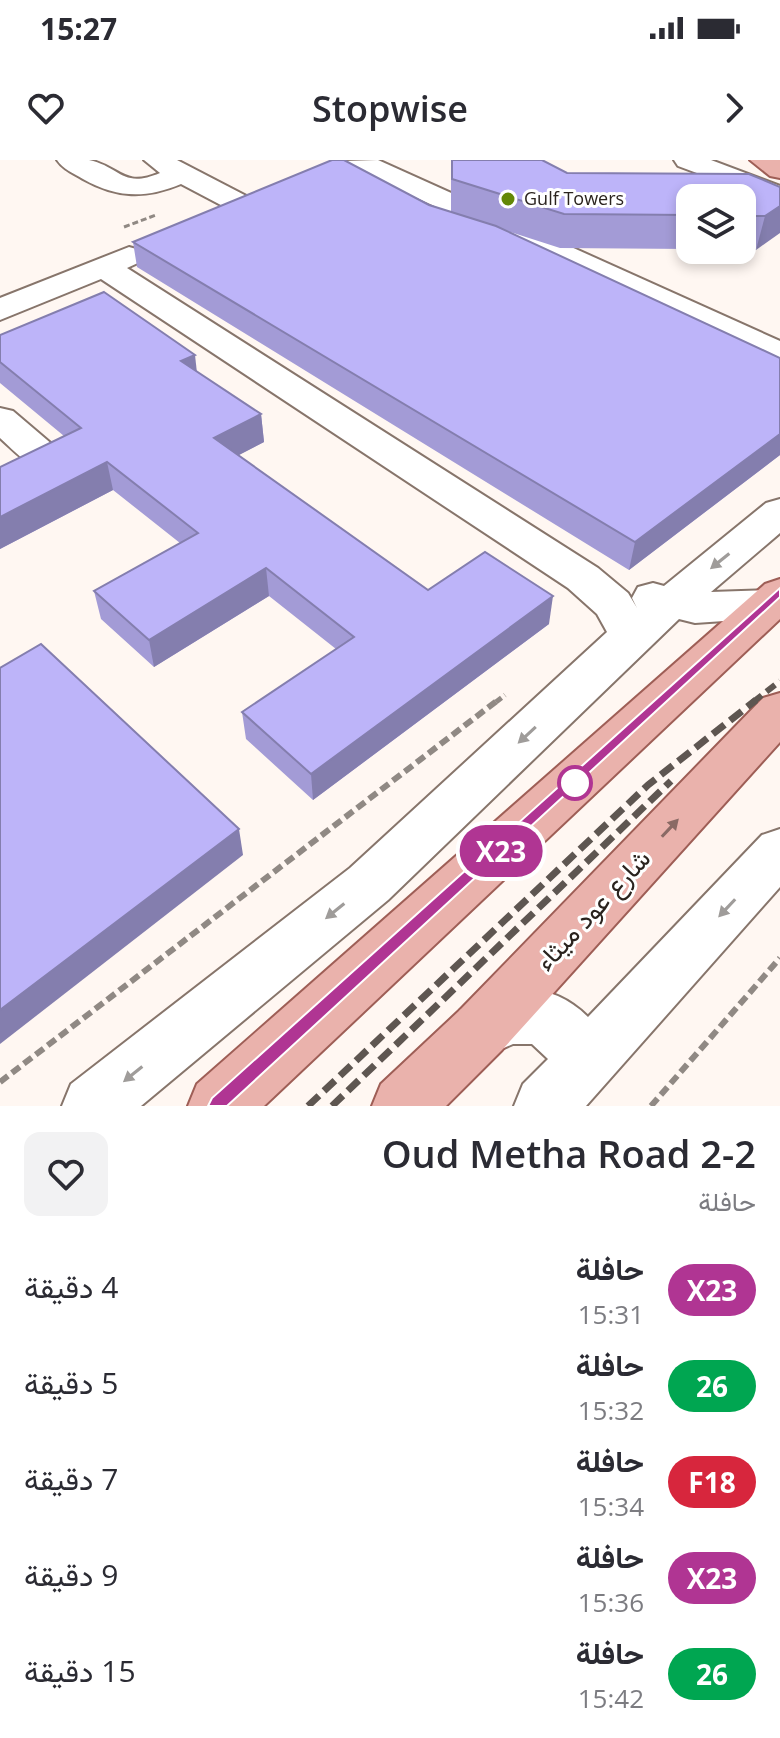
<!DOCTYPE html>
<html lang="ar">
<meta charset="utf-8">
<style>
body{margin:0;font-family:"Open Sans",Vazirmatn,sans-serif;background:#f2f2f3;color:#2b2b33;direction:rtl;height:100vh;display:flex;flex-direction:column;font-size:30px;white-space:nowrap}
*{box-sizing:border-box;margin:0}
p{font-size:26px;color:#7c7c81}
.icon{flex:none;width:44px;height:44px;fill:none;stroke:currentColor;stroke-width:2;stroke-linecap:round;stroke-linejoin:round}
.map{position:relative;height:946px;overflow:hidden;direction:ltr}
.drawer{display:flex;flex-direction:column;background:#fff;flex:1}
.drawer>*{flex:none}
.badge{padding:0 16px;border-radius:26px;font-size:28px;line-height:52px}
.buttons{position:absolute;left:676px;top:24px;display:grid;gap:16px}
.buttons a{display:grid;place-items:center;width:80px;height:80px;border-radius:16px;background:#fff;box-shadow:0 4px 12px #0003;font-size:40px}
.map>.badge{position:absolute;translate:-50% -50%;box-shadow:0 0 0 4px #fff}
.round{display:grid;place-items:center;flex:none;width:84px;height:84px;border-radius:16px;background:#f2f2f3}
.summary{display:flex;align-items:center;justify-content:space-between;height:136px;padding:0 24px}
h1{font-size:38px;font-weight:600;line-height:60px}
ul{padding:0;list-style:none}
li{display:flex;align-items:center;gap:24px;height:96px;padding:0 24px}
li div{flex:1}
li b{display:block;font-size:30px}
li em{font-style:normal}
li .badge{min-width:88px;font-weight:700;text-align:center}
.status{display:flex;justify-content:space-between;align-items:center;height:56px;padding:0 40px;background:#fff;direction:ltr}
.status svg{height:22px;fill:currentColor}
header{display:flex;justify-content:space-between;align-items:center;height:104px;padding:0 24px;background:#fff;font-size:36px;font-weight:600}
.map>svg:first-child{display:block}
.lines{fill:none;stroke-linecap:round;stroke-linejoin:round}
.minor-casing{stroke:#87756b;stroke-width:4}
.major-casing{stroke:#9e5e56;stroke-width:4}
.path-far2{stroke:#908984;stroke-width:3;stroke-dasharray:6 3;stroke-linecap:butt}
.path-far1{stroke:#908984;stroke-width:5;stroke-dasharray:7 4;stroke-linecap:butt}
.path{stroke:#908984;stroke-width:6;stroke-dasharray:10 5;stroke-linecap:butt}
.minor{fill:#fff;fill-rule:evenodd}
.major{fill:#eab2ac;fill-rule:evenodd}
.rail-far1{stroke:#5e5651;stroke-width:6;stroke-dasharray:11 6;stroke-linecap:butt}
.rail{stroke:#5e5651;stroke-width:7;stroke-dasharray:15 7;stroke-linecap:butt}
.wall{fill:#a39bd6}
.shaded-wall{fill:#847eae}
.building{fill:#bdb4f9;stroke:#847eae;stroke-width:2}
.oneway{fill:#9f9c9a}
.oneway2{fill:#8a6a65}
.line{fill:#b03593;stroke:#fff;stroke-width:2}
.poi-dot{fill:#638707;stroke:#fff;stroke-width:3}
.stop-dot{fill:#fff;stroke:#b03593;stroke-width:4}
.labels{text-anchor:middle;stroke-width:6;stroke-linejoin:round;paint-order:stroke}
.far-poi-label{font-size:18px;fill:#2a231e;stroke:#fff;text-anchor:start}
.near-street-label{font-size:26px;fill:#2a231e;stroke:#fff}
</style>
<div class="status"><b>15:27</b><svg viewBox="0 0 49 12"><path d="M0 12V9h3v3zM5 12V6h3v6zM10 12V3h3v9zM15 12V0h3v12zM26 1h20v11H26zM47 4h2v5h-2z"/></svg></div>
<header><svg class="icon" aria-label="forward" viewBox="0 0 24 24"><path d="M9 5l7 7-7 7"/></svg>Stopwise<svg class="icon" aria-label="heart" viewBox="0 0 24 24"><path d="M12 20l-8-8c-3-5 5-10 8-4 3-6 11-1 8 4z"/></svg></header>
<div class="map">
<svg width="780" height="946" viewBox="0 0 780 946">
<rect width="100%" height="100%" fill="#fff7f2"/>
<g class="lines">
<!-- minor casing -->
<g class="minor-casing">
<g id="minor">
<path d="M 57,0 C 66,0 79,0 89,0 C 121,7 122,29 160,13 L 144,0 L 177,0 L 256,41 L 260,47 L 256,53 L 236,53 L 181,24 C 145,39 117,38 83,19 C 73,13 63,9 57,0 Z"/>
<path d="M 378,0 L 780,181 L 780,204 L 349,7 L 345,1 Z"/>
<path d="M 674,0 L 711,0 L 780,26 L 780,44 L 678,6 Z"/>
<path d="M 129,87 L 140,90 L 144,96 L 140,102 L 127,108 L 598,408 L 628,433 L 637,448 L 632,438 L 638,427 L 653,423 L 664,426 L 766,343 L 780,339 L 780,373 L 711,432 L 769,430 L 780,433 L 780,457 L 695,463 L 679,459 L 388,740 L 141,946 L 62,946 L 71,924 L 350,708 L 607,472 L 597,454 L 568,428 L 101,119 L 0,160 L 0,138 Z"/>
<path d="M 0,248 L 13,251 L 60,291 L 66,299 L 60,307 C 33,314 19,295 0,278 Z"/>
<path d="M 780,669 L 780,727 L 586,946 L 514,946 L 523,924 L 548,899 L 532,884 L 513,884 L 481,898 L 460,890 L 452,870 L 460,850 C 506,827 547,817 588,857 L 762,675 Z"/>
</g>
</g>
<!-- major casing -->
<g class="major-casing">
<g id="major">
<path d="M 750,0 L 780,0 L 780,18 L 770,16 Z"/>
<path d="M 780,419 L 780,459 L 264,946 L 188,946 L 197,924 L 765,424 Z"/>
<path d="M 780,533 L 780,582 L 502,890 L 446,946 L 372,946 L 381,924 L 460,850 L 763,538 Z"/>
</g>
</g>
<!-- path-far2 -->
<path class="path-far2" d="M 124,67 L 156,55"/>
<!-- path-far1 -->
<path class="path-far1" d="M 496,542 L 505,535"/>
<!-- path -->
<g class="path">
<path d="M 0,922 L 498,540"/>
<path d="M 651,946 L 780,798"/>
</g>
<!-- minor -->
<use href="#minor" class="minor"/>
<!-- major -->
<use href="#major" class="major"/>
<!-- rail-far1 -->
<path class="rail-far1" d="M 753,542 L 780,521"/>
<!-- rail -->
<g class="rail">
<path d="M 308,946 L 648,625 L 756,540"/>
<path d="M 332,946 L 671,621"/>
</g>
</g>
<!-- wall -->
<g class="wall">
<path d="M 451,0 L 542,0 L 567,13 L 780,27 L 756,90 L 742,90 L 742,38 L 690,38 L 690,89 L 560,88 L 501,69 L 780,198 L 780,295 L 629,410 L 137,107 L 133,82 L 429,45 L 451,52 Z"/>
<path d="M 0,175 L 197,212 L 261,254 L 264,282 L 238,295 L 428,430 L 549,464 L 313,640 L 246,579 L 242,552 L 336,489 L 269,436 L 154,507 L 101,459 L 94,431 L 180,383 L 113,330 L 0,389 L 0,307 L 64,276 L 0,223 Z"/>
</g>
<!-- shaded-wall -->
<g class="shaded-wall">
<path d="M 780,46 L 780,73 L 756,90 L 765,56 Z"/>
<path d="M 195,195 L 198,222 L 181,201 Z"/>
<path d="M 261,254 L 264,282 L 218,306 L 214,278 Z"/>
<path d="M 780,274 L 780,295 L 629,410 L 635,382 Z"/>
<path d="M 107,302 L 113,330 L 0,389 L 0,357 Z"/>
<path d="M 266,408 L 269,436 L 154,507 L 149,480 Z"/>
<path d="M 553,436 L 549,464 L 313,640 L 311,614 Z"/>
<path d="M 239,669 L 243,695 L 0,884 L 0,850 Z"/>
</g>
<!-- building -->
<g class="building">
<path d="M 332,0 L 344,0 L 429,45 L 496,66 L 780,198 L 780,274 L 635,382 L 133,82 Z"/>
<path d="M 452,0 L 542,0 L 567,13 L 749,14 L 780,27 L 780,46 L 765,56 L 742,56 L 742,38 L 690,38 L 690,55 L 564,54 L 452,19 Z"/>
<path d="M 104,132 L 195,195 L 181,201 L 261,254 L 214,278 L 428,430 L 485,392 L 553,436 L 311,614 L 242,552 L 354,477 L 266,408 L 149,480 L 94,431 L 198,373 L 107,302 L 0,357 L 0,307 L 81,268 L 0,202 L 0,175 Z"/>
<path d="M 41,484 L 239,669 L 0,850 L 0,508 Z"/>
</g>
<!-- one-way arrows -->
<defs><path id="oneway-solid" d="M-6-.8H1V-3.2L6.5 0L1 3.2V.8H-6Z" transform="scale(2)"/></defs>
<g class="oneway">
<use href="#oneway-solid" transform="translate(720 401) rotate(141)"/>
<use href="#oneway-solid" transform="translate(527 575) rotate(137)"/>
<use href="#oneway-solid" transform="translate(727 748) rotate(133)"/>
<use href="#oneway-solid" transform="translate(335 751) rotate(141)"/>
<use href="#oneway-solid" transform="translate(133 914) rotate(141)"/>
</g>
<use class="oneway2" href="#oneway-solid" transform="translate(670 668) rotate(-47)"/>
<!-- line -->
<path class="line" d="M 780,428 L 780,437 L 227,946 L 208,946 L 212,938 Z"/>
<!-- markers -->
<circle class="poi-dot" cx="508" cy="39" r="8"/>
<circle class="stop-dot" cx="575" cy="623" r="16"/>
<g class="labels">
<!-- far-poi labels -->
<g class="far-poi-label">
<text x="524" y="45">Gulf Towers</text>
</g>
<!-- near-street labels -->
<g class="near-street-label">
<text transform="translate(593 750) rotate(-47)" y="9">شارع عود ميثاء</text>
</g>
</g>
</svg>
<div class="buttons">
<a><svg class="icon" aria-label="layers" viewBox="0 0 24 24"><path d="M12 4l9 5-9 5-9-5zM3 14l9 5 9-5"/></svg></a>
</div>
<b class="badge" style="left:501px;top:691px;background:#b03593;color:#fff">X23</b>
</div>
<section class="drawer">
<div class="summary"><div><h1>Oud Metha Road 2-2</h1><p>حافلة</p></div><a class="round"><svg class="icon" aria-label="heart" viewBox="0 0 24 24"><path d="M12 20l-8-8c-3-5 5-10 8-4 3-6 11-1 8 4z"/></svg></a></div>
<ul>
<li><span class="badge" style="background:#b03593;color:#fff">X23</span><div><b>حافلة</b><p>15:31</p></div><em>4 دقيقة</em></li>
<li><span class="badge" style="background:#00a651;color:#fff">26</span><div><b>حافلة</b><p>15:32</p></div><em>5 دقيقة</em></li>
<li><span class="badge" style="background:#d7263d;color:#fff">F18</span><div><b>حافلة</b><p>15:34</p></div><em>7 دقيقة</em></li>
<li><span class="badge" style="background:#b03593;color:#fff">X23</span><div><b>حافلة</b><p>15:36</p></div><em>9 دقيقة</em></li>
<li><span class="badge" style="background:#00a651;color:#fff">26</span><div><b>حافلة</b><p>15:42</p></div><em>15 دقيقة</em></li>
</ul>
</section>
